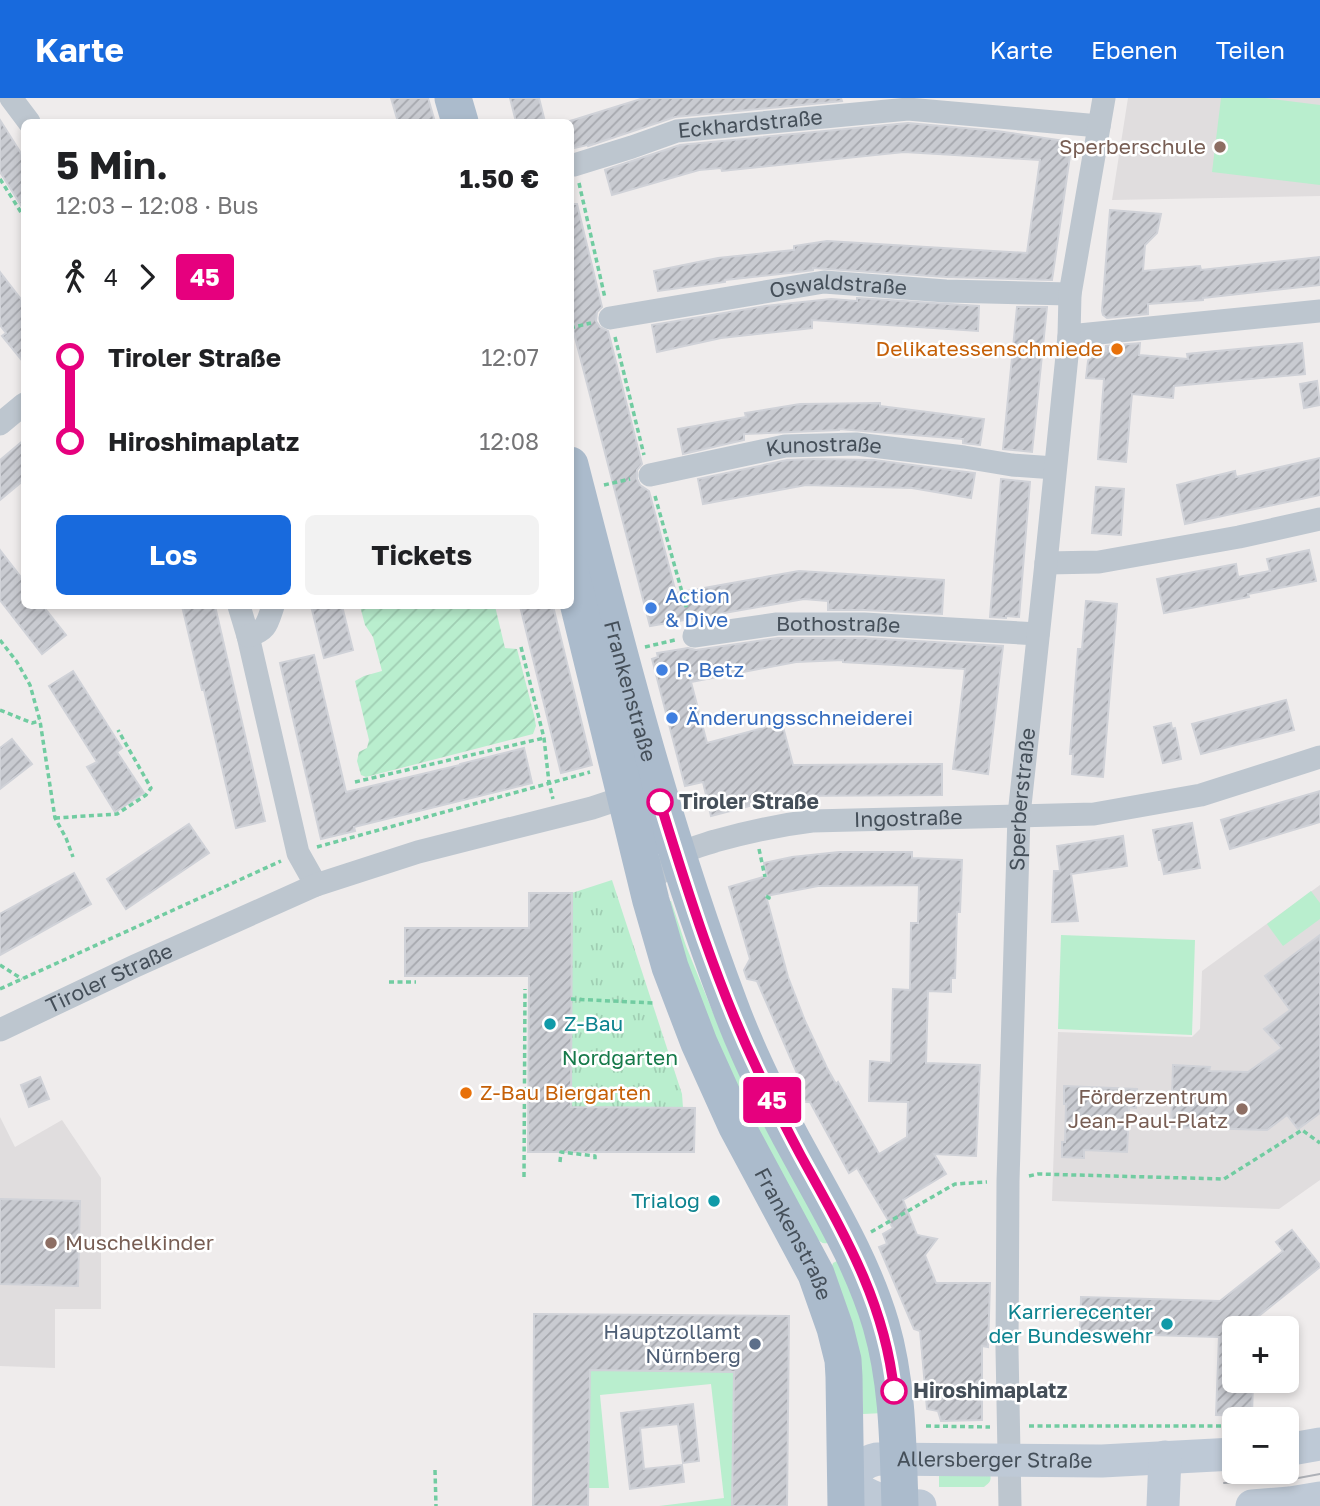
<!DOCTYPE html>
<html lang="de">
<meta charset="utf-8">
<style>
body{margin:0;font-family:"Golos Text",sans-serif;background:#f2f2f2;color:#202124;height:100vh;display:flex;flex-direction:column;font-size:26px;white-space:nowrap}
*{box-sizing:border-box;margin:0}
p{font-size:23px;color:#757577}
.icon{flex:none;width:38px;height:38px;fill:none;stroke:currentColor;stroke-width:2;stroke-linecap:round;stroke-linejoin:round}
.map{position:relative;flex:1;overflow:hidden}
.sheet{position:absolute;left:21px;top:21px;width:553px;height:490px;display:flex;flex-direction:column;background:#fff;border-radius:10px;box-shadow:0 4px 10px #0003}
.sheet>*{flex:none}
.badge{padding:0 14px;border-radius:5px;font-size:24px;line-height:46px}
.fabs{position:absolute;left:1222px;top:1218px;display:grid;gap:14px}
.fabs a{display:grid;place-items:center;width:77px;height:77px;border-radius:10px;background:#fff;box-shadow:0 4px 10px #0003;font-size:35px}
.map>.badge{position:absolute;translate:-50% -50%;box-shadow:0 0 0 4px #fff}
.legs{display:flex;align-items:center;gap:10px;height:77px;padding:0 35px;font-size:23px}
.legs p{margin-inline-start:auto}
.head{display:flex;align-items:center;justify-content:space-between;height:119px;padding:0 35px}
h1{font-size:38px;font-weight:700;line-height:52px}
.primary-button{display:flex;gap:14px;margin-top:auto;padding:14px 35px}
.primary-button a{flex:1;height:80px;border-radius:10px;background:#186add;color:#fff;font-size:28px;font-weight:700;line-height:80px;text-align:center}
.primary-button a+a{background:#f2f2f2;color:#202124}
ul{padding:0 35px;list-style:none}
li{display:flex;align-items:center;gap:24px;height:84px;font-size:26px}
li i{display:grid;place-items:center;width:10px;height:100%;margin:0 9px;background:currentColor}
li i::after{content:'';width:18px;height:18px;margin:-9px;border:5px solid;border-radius:50%;background:#fff}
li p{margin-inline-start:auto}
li:first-child i{background:linear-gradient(#0000 50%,currentColor 0)}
li:last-child i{background:linear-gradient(currentColor 50%,#0000 0)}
header{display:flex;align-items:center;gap:42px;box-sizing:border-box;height:98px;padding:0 35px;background:#186add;color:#fff}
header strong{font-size:33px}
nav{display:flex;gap:38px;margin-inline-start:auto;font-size:24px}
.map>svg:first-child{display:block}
.education{fill:#e0ddde}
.grass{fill:#b9eece}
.park{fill:url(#park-tufts)}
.garden{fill:url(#garden-furrows)}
.building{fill:url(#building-hatch);stroke:#d0d2d8;stroke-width:2;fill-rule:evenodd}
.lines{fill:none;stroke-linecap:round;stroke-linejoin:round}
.path{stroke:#71cca1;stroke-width:3.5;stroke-dasharray:5 3.5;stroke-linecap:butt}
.street{stroke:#bdc6cf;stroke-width:23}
.secondary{stroke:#bec9d6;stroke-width:33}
.primary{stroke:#abbbcc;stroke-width:37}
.tram{stroke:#aeb1b7;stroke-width:2}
.line-1-casing{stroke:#fff;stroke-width:16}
.line-1{stroke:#e6007e;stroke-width:10}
.education-dot{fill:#8d6e63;stroke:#fff;stroke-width:2.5}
.food-dot{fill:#e8710a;stroke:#fff;stroke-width:2.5}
.shop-dot{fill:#3f7fe0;stroke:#fff;stroke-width:2.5}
.stop-1-dot{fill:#fff;stroke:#e6007e;stroke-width:3.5}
.culture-dot{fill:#0f9aa8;stroke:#fff;stroke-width:2.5}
.service-dot{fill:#5c6f8a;stroke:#fff;stroke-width:2.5}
.labels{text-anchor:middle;stroke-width:5;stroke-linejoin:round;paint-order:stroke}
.street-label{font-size:21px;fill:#454f59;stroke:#fff}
.education-label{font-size:21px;fill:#785e54;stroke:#fff;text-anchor:end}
.food-label{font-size:21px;fill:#c56008;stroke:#fff;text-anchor:end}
.shop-label{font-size:21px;fill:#366cbe;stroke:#fff;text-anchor:start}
.stop-label{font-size:21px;font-weight:bold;fill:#454f59;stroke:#fff;text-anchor:start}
.culture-label{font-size:21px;fill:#0d838f;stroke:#fff;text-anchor:end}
.park-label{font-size:21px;fill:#167a4a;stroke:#fff}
.service-label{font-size:21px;fill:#4e5e75;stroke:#fff;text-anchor:end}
</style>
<header>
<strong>Karte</strong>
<nav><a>Karte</a><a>Ebenen</a><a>Teilen</a></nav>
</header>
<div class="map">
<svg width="1320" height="1408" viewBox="0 0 1320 1408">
<defs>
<pattern id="park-tufts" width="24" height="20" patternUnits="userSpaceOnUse" patternTransform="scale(1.75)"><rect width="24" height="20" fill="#b9eece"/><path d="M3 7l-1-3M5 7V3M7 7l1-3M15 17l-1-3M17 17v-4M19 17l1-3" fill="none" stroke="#a0ceb3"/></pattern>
<pattern id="garden-furrows" width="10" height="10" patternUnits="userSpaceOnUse" patternTransform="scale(1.75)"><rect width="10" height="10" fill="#b9eece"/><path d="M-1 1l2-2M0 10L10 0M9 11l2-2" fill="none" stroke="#a0ceb3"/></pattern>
<pattern id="building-hatch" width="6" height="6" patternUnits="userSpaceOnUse" patternTransform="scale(1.75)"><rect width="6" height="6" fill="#c9cbd1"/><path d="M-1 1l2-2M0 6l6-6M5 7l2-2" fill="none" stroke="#a5a7ad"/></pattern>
</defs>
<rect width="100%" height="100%" fill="#efecec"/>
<!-- education -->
<g class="education">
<path d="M 1128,0 L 1320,0 L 1320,98 L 1112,102 Z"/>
<path d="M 1320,787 L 1320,1082 L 1279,1111 L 1052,1103 L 1058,934 L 1192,939 L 1200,931 L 1202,873 Z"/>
<path d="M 0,1019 L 15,1049 L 62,1022 L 101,1080 L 101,1211 L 55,1211 L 55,1270 L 0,1268 Z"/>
</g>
<!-- grass -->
<g class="grass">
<path d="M 1221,0 L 1265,0 L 1320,7 L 1320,87 L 1212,74 Z"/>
<path d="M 1311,793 L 1320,805 L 1320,821 L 1283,848 L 1267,826 Z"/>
<path d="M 671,803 L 686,848 L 729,954 L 828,1145 C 822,1146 820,1144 817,1140 L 764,1064 L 662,805 Z"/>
<path d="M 1061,837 L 1195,842 L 1192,937 L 1058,931 Z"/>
<path d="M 841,1161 L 853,1179 L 884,1315 L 863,1316 L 862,1288 L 852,1224 L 832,1168 L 833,1165 Z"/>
<path d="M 590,1272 L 734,1274 L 732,1408 L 659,1408 L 724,1400 L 711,1286 L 600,1297 L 609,1390 L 588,1390 Z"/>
<path d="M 939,1371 L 990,1376 C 992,1383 989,1385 984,1389 L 939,1389 Z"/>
</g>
<!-- park -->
<path class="park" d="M 612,782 L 682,996 L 683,1010 L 571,1009 L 572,795 Z"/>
<!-- garden -->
<path class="garden" d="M 360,508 L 495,508 L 505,550 L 517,551 L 534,617 L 536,628 L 533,636 L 366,679 L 361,677 L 357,663 L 359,654 L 367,650 L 369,642 L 355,583 L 364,578 L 382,573 L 373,539 L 365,527 Z"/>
<!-- building -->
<g class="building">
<path d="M 391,0 L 428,0 L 435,24 L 398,24 Z"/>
<path d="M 510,0 L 539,0 L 545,24 L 516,24 Z"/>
<path d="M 644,0 L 841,0 L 842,3 L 675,19 L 588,48 L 587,47 L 570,51 L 570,23 Z"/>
<path d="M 0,22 L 24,60 L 24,112 L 0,74 Z"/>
<path d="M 908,25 L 997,33 L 1072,44 L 1052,182 L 947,179 L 813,170 L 813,172 L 798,174 L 725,182 L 725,184 L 658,193 L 654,173 L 718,160 L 794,152 L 794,148 L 827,143 L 1027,155 L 1040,62 L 904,54 L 722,73 L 721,70 L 699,72 L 612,97 L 605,72 L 680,47 Z"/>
<path d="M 570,106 L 577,106 L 602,209 L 597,214 L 596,223 L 600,229 L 608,233 L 642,366 L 637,372 L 637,381 L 640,387 L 649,393 L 676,495 L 799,473 L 944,482 L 942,516 L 865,512 L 828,512 L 828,503 L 804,501 L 650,528 L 570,220 Z"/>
<path d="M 1110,112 L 1161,116 L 1157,135 L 1145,147 L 1143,173 L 1200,168 L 1201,172 L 1320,159 L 1320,187 L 1203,200 L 1203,202 L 1148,206 L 1148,216 L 1107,220 L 1103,217 L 1102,213 Z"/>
<path d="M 0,174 L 24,205 L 24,265 L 2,238 L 6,235 L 0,227 Z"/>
<path d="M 857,200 L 979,208 L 978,233 L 812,222 L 812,230 L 721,240 L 657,254 L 652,227 L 765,208 L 831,201 L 857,203 Z"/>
<path d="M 1017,209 L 1047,209 L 1032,354 L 1003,351 Z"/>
<path d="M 1140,245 L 1139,257 L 1188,261 L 1187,256 L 1302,245 L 1305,276 L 1174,288 L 1173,300 L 1132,296 L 1126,364 L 1098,361 L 1104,281 L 1086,280 L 1088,263 L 1090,258 L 1094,255 L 1106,253 L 1106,248 Z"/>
<path d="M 1317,283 L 1320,307 L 1304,310 L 1300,286 Z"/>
<path d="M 880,305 L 880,308 L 984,321 L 980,347 L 963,345 L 963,341 L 839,331 L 839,332 L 744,336 L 744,342 L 683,356 L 678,331 L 746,319 L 745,315 L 800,306 Z"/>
<path d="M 24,342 L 24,382 L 0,402 L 0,362 Z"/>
<path d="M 1320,360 L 1320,397 L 1185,426 L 1177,387 L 1235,373 L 1236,379 Z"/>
<path d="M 814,361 L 874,362 L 975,375 L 971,400 L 912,390 L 806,387 L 703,406 L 698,381 L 787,362 Z"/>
<path d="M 1001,381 L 1030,384 L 1019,519 L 1006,518 L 1006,520 L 990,519 Z"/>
<path d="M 1096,389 L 1124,391 L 1121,437 L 1092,435 Z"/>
<path d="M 0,452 L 24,483 L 24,508 L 43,508 L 66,537 L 42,556 L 0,502 Z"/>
<path d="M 1309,452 L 1316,483 L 1248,496 L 1249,499 L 1164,515 L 1157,481 L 1236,466 L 1238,479 L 1270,473 L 1267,461 Z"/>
<path d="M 1086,503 L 1117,506 L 1103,679 L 1072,676 L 1073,656 L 1070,656 L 1078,551 L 1082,551 Z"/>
<path d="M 182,508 L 215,508 L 265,723 L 236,730 L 204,592 L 202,592 Z"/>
<path d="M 311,508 L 342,508 L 353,552 L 324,560 Z"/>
<path d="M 520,508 L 553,508 L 592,667 L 561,675 Z"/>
<path d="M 778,540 L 864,540 L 1003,548 L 988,676 L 953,671 L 965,571 L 843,564 L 843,562 L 796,564 L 691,584 L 707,645 L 782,625 L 793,667 L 942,666 L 942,697 L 788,698 L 711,718 L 703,684 L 685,688 L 652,561 L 658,559 L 657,555 L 688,550 L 696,552 Z"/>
<path d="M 314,557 L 346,694 L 460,667 L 460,666 L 524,650 L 532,685 L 354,729 L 355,733 L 321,741 L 280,565 Z"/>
<path d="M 73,573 L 122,650 L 117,654 L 144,695 L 115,714 L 87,669 L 97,664 L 49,588 Z"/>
<path d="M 1286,602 L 1294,632 L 1201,656 L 1192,626 Z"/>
<path d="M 1171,625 L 1172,631 L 1175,630 L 1181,661 L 1163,665 L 1154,629 Z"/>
<path d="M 12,641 L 32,666 L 0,691 L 0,650 Z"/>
<path d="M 1320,693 L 1320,724 L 1230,751 L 1221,722 Z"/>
<path d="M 1192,725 L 1200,770 L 1164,776 L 1161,762 L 1159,762 L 1153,732 Z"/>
<path d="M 189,726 L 209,755 L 126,811 L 107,781 Z"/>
<path d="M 1123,738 L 1127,768 L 1071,776 L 1078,823 L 1052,824 L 1054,773 L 1060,773 L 1057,748 Z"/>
<path d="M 839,754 L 912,754 L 912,760 L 962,762 L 960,814 L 957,814 L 955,880 L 951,880 L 951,894 L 928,893 L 926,965 L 980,967 L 976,1058 L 934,1056 L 946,1076 L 903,1102 L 917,1137 L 937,1141 L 925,1157 L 936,1185 L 990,1185 L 988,1249 L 982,1248 L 982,1322 L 941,1323 L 938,1313 L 927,1311 L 920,1233 L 914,1231 L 879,1149 L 887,1146 L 883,1136 L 893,1130 L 857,1070 L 849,1075 L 810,1004 L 800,1004 L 797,995 L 800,982 L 757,883 L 747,881 L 744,872 L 750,861 L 729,789 L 767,778 L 764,765 L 792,759 ZM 919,787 L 918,825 L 911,825 L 910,892 L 893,891 L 891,965 L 870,963 L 869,1003 L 908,1004 L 907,1039 L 879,1056 L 838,984 L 836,986 L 827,970 L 805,923 L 788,879 L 766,798 L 818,788 Z"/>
<path d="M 74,775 L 91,806 L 0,857 L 0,816 Z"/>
<path d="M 529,795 L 572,795 L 571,1009 L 695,1010 L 694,1054 L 528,1054 L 529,878 L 405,878 L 405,830 L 529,830 Z"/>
<path d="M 1320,837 L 1320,1015 L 1298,1031 L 1287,1017 L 1267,1032 L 1171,1029 L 1173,967 L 1210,969 L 1209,973 L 1248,974 L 1282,950 L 1264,931 L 1290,912 L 1265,878 Z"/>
<path d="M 40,979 L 49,1001 L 29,1009 L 21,987 Z"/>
<path d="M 1064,988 L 1137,991 L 1136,1010 L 1129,1009 L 1127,1054 L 1084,1052 L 1084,1060 L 1062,1059 L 1062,1044 L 1065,1044 L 1066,1006 L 1064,1006 Z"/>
<path d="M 0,1101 L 80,1103 L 78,1188 L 0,1186 Z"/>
<path d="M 1292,1132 L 1320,1167 L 1320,1169 L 1255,1221 L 1255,1230 L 1234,1230 L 1234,1283 L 1253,1283 L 1252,1318 L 1216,1317 L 1219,1239 L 1080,1235 L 1081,1199 L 1220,1203 L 1283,1153 L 1276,1144 Z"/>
<path d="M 534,1216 L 789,1218 L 787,1408 L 732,1408 L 734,1274 L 590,1272 L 588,1408 L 533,1408 Z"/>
<path d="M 693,1306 L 699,1363 L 683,1365 L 678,1326 L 640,1330 L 644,1371 L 682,1367 L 684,1384 L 630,1391 L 621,1315 Z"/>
</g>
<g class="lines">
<!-- path -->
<g class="path">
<path d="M 0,81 L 24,119"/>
<path d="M 579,85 L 605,200"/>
<path d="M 570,230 L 591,225"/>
<path d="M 615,239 L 644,357"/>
<path d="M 604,387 L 630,381"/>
<path d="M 655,398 L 689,519"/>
<path d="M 0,542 L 17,564 L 30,587 L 40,623 L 55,720 L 66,740 L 73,759"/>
<path d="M 521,549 L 544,640 L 549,685 L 553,701"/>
<path d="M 645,549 L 675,542"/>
<path d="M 0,612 L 32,625 L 40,623"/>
<path d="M 355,684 L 544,640"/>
<path d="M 55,720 L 117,716 L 146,697 L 151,690 L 118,632"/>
<path d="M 317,749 L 590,674"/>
<path d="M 759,751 L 765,779"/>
<path d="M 766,798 L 769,800 L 769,797"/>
<path d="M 0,867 L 22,881"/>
<path d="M 389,884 L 416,884"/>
<path d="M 0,891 L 281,763"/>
<path d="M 571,901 L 653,905"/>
<path d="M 560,1064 L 561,1054 L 595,1058 L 595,1064"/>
<path d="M 1029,1078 L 1038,1076 L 1224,1081 L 1302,1032 L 1320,1045"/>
<path d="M 524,1079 L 525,891"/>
<path d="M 871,1134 L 955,1086 L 987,1084"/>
<path d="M 926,1328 L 990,1329"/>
<path d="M 1029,1328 L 1234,1328"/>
<path d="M 435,1372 L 436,1408"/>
</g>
<!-- street -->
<g class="street">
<path d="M 11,0 L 29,24"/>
<path id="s1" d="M 574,67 L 632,49 L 677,33 L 908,11 L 1099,28"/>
<path id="s2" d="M 610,220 L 824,184 L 946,193 L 1070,196"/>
<path d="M 1069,238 L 1320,213"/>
<path d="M 0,326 L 24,306"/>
<path id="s3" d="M 650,377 L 785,348 L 856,346 L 964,359 L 1012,367 L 1055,370"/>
<path d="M 1046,465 L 1099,464 L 1239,439 L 1320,421"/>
<path d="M 239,508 L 248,538 L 298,755 L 316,787"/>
<path d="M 248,538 C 267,532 267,526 273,508"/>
<path id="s4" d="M 694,538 L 777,526 L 864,526 L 1038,536"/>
<path id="s5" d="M 647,787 C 657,779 669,763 679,757 C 689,750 703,747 715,743 C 747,734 779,727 812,723 L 1094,716 L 1201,697 L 1320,659"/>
<path id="s6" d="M 0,932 L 135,868 L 316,787 L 418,754 L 592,710 L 637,695"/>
<path id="s7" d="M 1010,1408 L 1007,1251 L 1008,1083 L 1019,717 L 1046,465 L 1069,238 L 1070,196 L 1104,0"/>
</g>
<!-- secondary -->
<g class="secondary">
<path d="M 1286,1352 L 1320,1346"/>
<path id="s8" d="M 920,1408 C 889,1406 871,1402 846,1383 C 856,1372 863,1364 877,1361 L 1102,1363 L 1234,1356"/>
<path d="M 1163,1408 L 1165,1359"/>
<path d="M 1252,1408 L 1290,1405 L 1320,1400"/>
</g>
<!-- primary -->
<g class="primary">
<path d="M 453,0 L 460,24"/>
<path id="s9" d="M 570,367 C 617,549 663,731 730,908 C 749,959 774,1009 801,1058 C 831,1113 863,1166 881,1227 C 898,1286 898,1348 900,1408"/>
<path id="s10" d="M 570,472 L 651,803 L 670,869 L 699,945 L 736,1027 L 816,1176 L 835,1230 L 843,1262 L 844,1279 L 846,1408"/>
</g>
<!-- tram -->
<path class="tram" d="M 1224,1385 L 1293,1381 L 1320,1376"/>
</g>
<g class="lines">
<!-- line-1 casing -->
<g class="line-1-casing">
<path id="line-1" d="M 660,704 C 688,795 717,887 758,973 C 772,1002 786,1030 801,1058 C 843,1134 885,1204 894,1293"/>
</g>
<!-- line-1 -->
<use href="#line-1" class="line-1"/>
</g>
<!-- markers -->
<g class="education-dot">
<circle cx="1220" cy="49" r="7"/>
<circle cx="1242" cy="1011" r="7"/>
<circle cx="51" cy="1145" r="7"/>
</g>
<g class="food-dot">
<circle cx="1117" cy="251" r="7"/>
<circle cx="466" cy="995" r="7"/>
</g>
<g class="shop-dot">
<circle cx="651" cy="510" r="7"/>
<circle cx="662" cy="572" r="7"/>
<circle cx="672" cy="620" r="7"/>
</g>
<g class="stop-1-dot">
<circle cx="660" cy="704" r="12"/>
<circle cx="894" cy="1293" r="12"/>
</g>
<g class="culture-dot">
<circle cx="550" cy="926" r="7"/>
<circle cx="714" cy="1103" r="7"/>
<circle cx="1167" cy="1226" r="7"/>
</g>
<circle class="service-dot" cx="755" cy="1246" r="7"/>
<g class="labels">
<!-- street labels -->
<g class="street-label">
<text dy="7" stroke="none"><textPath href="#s1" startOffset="182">Eckhardstraße</textPath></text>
<text dy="7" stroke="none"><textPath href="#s2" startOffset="231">Oswaldstraße</textPath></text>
<text dy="7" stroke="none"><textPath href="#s3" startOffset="177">Kunostraße</textPath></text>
<text dy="7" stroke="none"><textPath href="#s4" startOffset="145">Bothostraße</textPath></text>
<text dy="7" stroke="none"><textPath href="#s9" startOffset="234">Frankenstraße</textPath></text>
<text dy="7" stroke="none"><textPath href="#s7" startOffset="707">Sperberstraße</textPath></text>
<text dy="7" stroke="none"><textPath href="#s5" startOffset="278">Ingostraße</textPath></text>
<text dy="7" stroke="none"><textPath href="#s6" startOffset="121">Tiroler Straße</textPath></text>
<text dy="7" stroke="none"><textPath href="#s10" startOffset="704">Frankenstraße</textPath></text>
<text dy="7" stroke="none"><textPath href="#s8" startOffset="236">Allersberger Straße</textPath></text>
</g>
<!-- education labels -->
<g class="education-label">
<text x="1206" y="56">Sperberschule</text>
<text x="1228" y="1006">Förderzentrum<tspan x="1228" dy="24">Jean-Paul-Platz</tspan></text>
<text x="65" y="1152" text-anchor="start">Muschelkinder</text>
</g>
<!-- food labels -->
<g class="food-label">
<text x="1103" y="258">Delikatessenschmiede</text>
<text x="480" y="1002" text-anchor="start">Z-Bau Biergarten</text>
</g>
<!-- shop labels -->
<g class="shop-label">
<text x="665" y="505">Action<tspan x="665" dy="24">&amp; Dive</tspan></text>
<text x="676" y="579">P. Betz</text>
<text x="686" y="627">Änderungsschneiderei</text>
</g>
<!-- stop labels -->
<g class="stop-label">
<text x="679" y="711">Tiroler Straße</text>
<text x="913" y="1300">Hiroshimaplatz</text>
</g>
<!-- culture labels -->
<g class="culture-label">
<text x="564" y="933" text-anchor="start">Z-Bau</text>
<text x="700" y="1110">Trialog</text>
<text x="1153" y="1221">Karrierecenter<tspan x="1153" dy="24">der Bundeswehr</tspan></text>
</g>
<!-- park labels -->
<g class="park-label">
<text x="620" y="967">Nordgarten</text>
</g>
<!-- service labels -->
<g class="service-label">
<text x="741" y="1241">Hauptzollamt<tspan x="741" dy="24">Nürnberg</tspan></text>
</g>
</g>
</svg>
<div class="fabs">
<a>+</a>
<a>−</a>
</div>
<b class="badge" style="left:772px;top:1002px;background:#e6007e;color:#fff">45</b>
<section class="sheet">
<div class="head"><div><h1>5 Min.</h1><p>12:03 – 12:08 · Bus</p></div><b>1.50 €</b></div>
<div class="legs"><svg class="icon" aria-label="walk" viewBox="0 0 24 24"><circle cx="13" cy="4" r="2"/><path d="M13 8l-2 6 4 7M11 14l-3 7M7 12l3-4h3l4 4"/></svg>4<svg class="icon" aria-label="forward" viewBox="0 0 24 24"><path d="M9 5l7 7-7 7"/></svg><b class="badge" style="background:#e6007e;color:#fff">45</b></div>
<ul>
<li><i style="color:#e6007e"></i><b>Tiroler Straße</b><p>12:07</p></li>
<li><i style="color:#e6007e"></i><b>Hiroshimaplatz</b><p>12:08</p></li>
</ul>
<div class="primary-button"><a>Los</a><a>Tickets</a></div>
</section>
</div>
